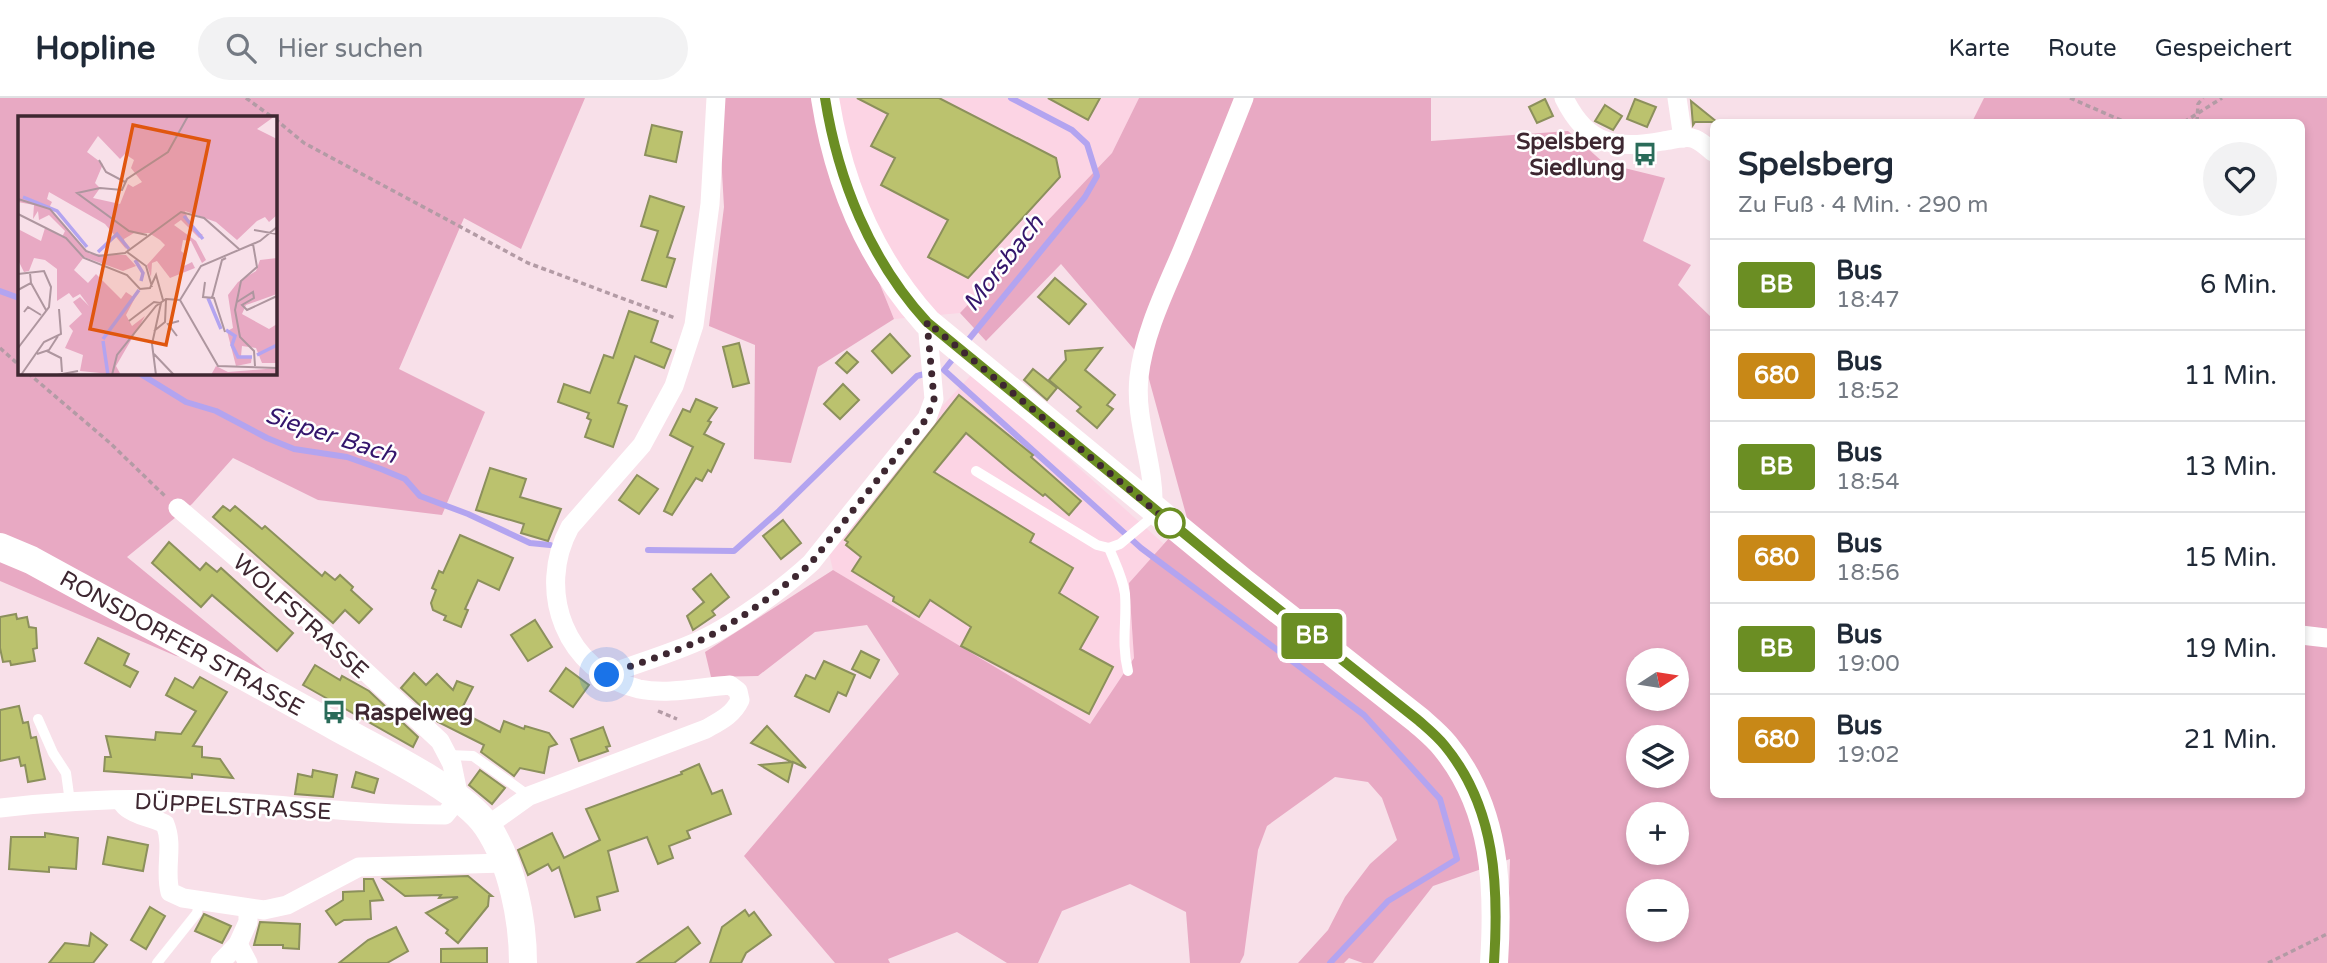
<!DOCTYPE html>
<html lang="de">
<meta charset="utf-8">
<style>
body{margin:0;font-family:"Varela Round",sans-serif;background:#f2f2f3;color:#1f2937;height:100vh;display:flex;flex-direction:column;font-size:26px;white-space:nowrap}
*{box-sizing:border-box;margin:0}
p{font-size:23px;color:#747a83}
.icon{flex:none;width:38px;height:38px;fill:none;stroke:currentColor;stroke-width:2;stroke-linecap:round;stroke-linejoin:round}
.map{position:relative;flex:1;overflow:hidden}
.sheet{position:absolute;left:1710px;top:21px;width:595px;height:679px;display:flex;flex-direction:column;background:#fff;border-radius:10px;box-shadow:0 4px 10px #0003}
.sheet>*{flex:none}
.badge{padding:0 14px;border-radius:5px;font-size:24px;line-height:46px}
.needle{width:46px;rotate:78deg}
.fabs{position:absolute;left:1626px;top:550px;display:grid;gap:14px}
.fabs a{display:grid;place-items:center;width:63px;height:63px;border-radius:50%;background:#fff;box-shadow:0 4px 10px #0003;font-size:35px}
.you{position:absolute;width:35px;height:35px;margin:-18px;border:5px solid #fff;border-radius:50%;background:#1a73e8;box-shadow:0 0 0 10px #1a73e833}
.map>.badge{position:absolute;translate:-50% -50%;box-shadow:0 0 0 4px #fff}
.round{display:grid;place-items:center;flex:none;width:74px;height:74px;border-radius:37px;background:#f2f2f3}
.headline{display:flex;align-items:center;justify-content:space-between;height:119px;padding:0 28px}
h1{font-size:33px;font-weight:700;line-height:52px}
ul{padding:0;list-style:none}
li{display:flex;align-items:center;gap:21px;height:91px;padding:0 28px;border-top:2px solid #e0e1e3}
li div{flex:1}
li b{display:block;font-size:26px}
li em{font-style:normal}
li .badge{min-width:77px;font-weight:700;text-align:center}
header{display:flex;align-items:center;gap:42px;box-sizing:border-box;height:98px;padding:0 35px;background:#fff;border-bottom:2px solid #e0e1e3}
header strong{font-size:33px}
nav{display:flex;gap:38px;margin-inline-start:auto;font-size:24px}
.search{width:490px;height:63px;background:#f2f2f3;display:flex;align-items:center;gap:18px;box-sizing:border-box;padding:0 24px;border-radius:38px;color:#747a83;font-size:26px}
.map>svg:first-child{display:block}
.built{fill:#fcd4e4}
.green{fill:#e8a9c3;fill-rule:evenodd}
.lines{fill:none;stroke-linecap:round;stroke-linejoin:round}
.stream{stroke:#b3a4f0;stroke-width:6}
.building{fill:#bbc26e;stroke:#8c905c;stroke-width:2}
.path{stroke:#b39ba5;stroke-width:3.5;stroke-dasharray:5 3.5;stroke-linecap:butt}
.service{stroke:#fff;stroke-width:10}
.minor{stroke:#fff;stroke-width:19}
.secondary{stroke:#fff;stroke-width:28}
.line-casing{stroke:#fff;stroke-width:16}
.line{stroke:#6b8e23;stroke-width:10}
.walk{stroke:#3e2731;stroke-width:7;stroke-dasharray:0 12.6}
.stop-dot{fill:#fff;stroke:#6b8e23;stroke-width:3.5}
.labels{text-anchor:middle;stroke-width:5;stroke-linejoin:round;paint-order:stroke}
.poi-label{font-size:23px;font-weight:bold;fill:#3e2731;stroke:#fff;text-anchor:end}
.street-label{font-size:23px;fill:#3e2731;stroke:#fff}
.water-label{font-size:24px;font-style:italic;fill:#34156c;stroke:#fff}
.inset-river{fill:none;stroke:#b3a4f0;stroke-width:3.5}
.inset-road{fill:none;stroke:#ae969f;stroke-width:2}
.view{fill:#e0560e;fill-opacity:0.15;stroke:#e0560e;stroke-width:3.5}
.inset-edge{fill:none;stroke:#3e2731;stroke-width:3.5}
</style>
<header>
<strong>Hopline</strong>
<div class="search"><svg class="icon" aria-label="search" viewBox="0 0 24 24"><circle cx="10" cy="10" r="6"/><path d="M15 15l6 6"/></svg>Hier suchen</div>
<nav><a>Karte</a><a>Route</a><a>Gespeichert</a></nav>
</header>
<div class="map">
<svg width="2327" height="865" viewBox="0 0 2327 865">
<rect width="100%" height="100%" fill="#f8e0e9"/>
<!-- built -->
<g class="built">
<path d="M 813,0 L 1139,0 L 1112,55 L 960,215 L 894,221 L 821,40 Z"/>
<path d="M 973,275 L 1164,446 L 1129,485 L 1134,560 L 1090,626 L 833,472 L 824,435 Z"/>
</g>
<!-- green -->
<g class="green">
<path d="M 0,0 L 585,0 L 521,151 L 464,120 L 399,271 L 485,314 L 442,417 L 318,402 L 233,360 L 192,406 L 127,459 L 268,575 L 176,558 L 0,483 ZM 19,19 L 275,19 L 275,275 L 19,275 Z"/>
<path d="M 722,0 L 813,0 L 821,41 L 894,221 L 818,269 L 791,365 L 754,361 L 755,247 L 709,228 L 724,109 L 719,23 Z"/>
<path d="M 1139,0 L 1431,0 L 1431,43 L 1568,33 L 1604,65 L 1665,80 L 1643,143 L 1691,167 L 1678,187 L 1713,221 L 1713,696 L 2301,696 L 2301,24 L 1972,24 L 1984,0 L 2327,0 L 2327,865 L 1507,865 L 1510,761 L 1433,788 L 1373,865 L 1363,865 L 1349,860 L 1344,865 L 1298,865 L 1328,832 L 1345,799 L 1370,766 L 1397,742 L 1382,700 L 1368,684 L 1335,679 L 1267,728 L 1258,752 L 1244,857 L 1240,865 L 1190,865 L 1186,814 L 1130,786 L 1062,813 L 1038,865 L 1007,865 L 957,834 L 888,861 L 890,865 L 835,865 L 744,758 L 899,576 L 867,527 L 815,534 L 758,578 L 711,579 L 705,554 L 833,472 L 1090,626 L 1134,560 L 1129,485 L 1187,420 L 1144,263 L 1061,166 L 986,243 L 960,215 L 1112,55 ZM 1638,562 L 1676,562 L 1676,600 L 1638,600 ZM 1638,639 L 1676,639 L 1676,677 L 1638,677 ZM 1638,716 L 1676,716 L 1676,754 L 1638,754 ZM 1638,793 L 1676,793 L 1676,831 L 1638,831 Z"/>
</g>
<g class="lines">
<!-- stream -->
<g class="stream">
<path d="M 0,193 L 19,200"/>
<path d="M 965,246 L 1085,99 L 1097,78 L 1087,46 L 1072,32 L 1011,0"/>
<path d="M 956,257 L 944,272 L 1141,450 L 1364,617 L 1440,701 L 1457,761 L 1388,803 L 1330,865"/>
<path d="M 139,275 L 186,304 L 216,313 L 267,340 L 294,351 L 347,359 L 381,371 L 405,381 L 420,398 L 468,416 L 530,445 L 550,447"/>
<path d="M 648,452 L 734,453 L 779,413 L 917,278 L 928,275"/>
</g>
</g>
<!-- building -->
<g class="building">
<path d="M 857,0 L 939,0 L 1056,60 L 1060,79 L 968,180 L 928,159 L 948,122 L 881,87 L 895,60 L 871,48 L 888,16 Z"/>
<path d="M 1048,0 L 1100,0 L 1088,22 Z"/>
<path d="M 1545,1 L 1553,18 L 1537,25 L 1529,9 Z"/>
<path d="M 1635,1 L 1656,9 L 1647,29 L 1627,21 Z"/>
<path d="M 1691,3 L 1717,24 L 1695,24 L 1693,27 Z"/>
<path d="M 1605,7 L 1622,18 L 1613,32 L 1595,23 Z"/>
<path d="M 652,27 L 682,34 L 676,64 L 645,57 Z"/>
<path d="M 650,98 L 684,109 L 667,159 L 675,161 L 666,189 L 642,182 L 658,133 L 641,128 Z"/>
<path d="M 1055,180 L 1086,206 L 1069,226 L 1038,199 Z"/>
<path d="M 629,213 L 658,223 L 651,244 L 671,252 L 664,270 L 635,258 L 618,305 L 627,308 L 613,349 L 585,339 L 591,322 L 587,320 L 589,315 L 558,304 L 564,286 L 590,295 L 604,257 L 613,260 Z"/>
<path d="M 890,236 L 910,258 L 892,275 L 872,253 Z"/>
<path d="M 739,245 L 749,285 L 733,289 L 723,249 Z"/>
<path d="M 1102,250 L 1085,272 L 1115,297 L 1107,307 L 1113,311 L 1097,330 L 1077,313 L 1081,309 L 1049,282 L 1066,262 L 1065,253 Z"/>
<path d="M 847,254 L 858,264 L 847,275 L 836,265 Z"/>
<path d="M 1033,271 L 1057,290 L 1047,302 L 1024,282 Z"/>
<path d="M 843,286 L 859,302 L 840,321 L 824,306 Z"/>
<path d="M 959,297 L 1033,357 L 1031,359 L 1081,403 L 1069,417 L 1045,396 L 1043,398 L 1010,372 L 966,335 L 934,374 L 1034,436 L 1030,444 L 1073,470 L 1059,495 L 1098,519 L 1080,551 L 1113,569 L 1089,616 L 961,548 L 971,529 L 930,502 L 919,519 L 893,503 L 894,499 L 852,473 L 861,459 L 846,447 L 848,444 L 845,442 Z"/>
<path d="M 696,301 L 717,310 L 708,323 L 711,324 L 704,336 L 724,346 L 711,374 L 708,372 L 702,383 L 696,380 L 672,417 L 664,413 L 693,349 L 670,337 L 683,311 L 690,314 Z"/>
<path d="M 490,370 L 526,381 L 520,399 L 561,411 L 548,443 L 521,435 L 524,426 L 476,412 Z"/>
<path d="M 637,377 L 658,391 L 639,416 L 619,402 Z"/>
<path d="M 223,408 L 230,413 L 235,408 L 262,431 L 265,428 L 322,478 L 325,474 L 335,482 L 340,477 L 353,489 L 351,492 L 372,511 L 359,525 L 345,512 L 333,525 L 213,419 Z"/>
<path d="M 783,422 L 801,445 L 781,461 L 763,438 Z"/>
<path d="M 460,437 L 513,460 L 499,492 L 478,482 L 465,511 L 468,512 L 461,529 L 444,522 L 446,518 L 433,512 L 431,505 L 436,492 L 432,490 L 439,473 L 443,475 Z"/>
<path d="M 169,444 L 200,472 L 206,465 L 217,474 L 221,470 L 293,535 L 277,553 L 212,497 L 201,509 L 152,465 Z"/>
<path d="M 711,476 L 729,499 L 712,513 L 715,517 L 693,532 L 687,518 L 704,504 L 693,491 Z"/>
<path d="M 16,516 L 17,521 L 27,519 L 29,529 L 36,530 L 37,550 L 33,551 L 35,563 L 11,567 L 10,563 L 3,564 L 0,550 L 0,519 Z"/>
<path d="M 535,522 L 552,549 L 528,563 L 511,537 Z"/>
<path d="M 98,540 L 129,556 L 124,567 L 138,574 L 130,589 L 85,565 Z"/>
<path d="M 861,553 L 879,562 L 870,580 L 852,571 Z"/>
<path d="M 824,563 L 855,577 L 846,598 L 838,594 L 829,614 L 795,598 L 806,577 L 815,581 Z"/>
<path d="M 315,567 L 340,582 L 342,578 L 369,593 L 418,639 L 413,649 L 303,587 Z"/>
<path d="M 566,570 L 589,587 L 573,609 L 550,593 Z"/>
<path d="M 414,575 L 426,587 L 437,576 L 453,592 L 457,583 L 473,589 L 462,610 L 468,613 L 467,617 L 500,634 L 504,623 L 524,631 L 525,628 L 549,635 L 557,646 L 549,649 L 544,675 L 520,670 L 514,678 L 481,654 L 484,647 L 438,624 L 401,590 Z"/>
<path d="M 200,579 L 227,594 L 193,648 L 202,649 L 202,659 L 220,661 L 233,680 L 192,676 L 192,680 L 104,673 L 105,659 L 111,659 L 106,638 L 155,642 L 156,634 L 181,636 L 196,613 L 166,597 L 175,580 L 193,590 Z"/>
<path d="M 19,608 L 23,625 L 28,624 L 31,640 L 36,639 L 45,681 L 28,684 L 25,667 L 21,668 L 19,659 L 0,663 L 0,612 Z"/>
<path d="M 767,628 L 806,670 L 793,664 L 788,684 L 760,667 L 792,664 L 751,645 Z"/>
<path d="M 603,629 L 610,648 L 606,649 L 608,653 L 579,663 L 571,641 Z"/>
<path d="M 699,666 L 712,696 L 722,692 L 731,716 L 687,733 L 690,740 L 669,748 L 673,760 L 658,766 L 647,739 L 608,753 L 618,793 L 597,799 L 600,812 L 575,819 L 559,769 L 552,773 L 548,766 L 528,777 L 518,752 L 552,735 L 564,760 L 600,742 L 586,711 L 682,676 L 681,674 Z"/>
<path d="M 313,672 L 337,677 L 333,699 L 295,696 L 298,676 L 312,679 Z"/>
<path d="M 480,672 L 505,690 L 492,706 L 469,687 Z"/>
<path d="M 356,674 L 378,681 L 374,695 L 352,689 Z"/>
<path d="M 45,735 L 78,740 L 76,771 L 49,769 L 49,774 L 9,771 L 11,739 L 45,739 Z"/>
<path d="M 108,739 L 148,747 L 143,773 L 103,766 Z"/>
<path d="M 468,778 L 492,798 L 489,798 L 488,808 L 458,845 L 446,835 L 448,832 L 426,815 L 458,799 L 439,800 L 441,797 L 405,798 L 383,781 Z"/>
<path d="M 364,781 L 373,781 L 383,802 L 370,803 L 371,821 L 344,822 L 336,827 L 326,813 L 343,802 L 343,794 L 364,793 Z"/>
<path d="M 150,809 L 165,818 L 146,851 L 131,842 Z"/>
<path d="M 745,812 L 749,818 L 754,814 L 771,837 L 746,855 L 741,865 L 710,865 L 722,829 Z"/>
<path d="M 204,816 L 231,828 L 222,845 L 195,833 Z"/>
<path d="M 260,824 L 300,826 L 299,851 L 283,850 L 283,847 L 254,847 Z"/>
<path d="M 396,829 L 408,853 L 387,865 L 339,865 L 368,842 Z"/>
<path d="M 688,829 L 700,845 L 674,865 L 637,865 Z"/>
<path d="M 91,835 L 107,847 L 93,865 L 49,865 L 65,845 L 89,848 Z"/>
<path d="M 487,850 L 487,865 L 441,865 L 441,851 Z"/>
</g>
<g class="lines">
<!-- path -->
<g class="path">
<path d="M 246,0 L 272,19"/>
<path d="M 2070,0 L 2125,24"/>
<path d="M 275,21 L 304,45 L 528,165 L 675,220"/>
<path d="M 2184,24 L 2222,0"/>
<path d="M 2197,24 L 2198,6 L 2203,0"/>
<path d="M 0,250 L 19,267"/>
<path d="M 28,275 L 110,345 L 166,399"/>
<path d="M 658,613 L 677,621"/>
<path d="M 2268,865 L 2327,836"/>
</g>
<!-- service -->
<g class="service">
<path d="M 976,373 L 1097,447 L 1109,450 L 1120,446 L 1157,415"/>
<path d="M 1109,450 C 1115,465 1123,480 1125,496 C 1127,523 1121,545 1128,573"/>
<path d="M 38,621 L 53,655 L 66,675 L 70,704"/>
<path d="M 448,657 L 473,658 L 529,698"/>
<path d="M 157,865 L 197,815 L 199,803"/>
</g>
<!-- minor -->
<g class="minor">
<path d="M 1564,0 C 1587,47 1615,52 1663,43 C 1673,42 1686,37 1695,41 C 1702,44 1708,50 1713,54"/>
<path d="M 1677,0 L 1683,40"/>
<path d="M 1153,410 C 1155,366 1134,323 1139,279 C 1144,235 1165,193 1182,153 C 1203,102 1224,51 1244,0"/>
<path d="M 2301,537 L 2327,540"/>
<path d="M 607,577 C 635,566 666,557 694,545 C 729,531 784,490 811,465 L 927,320 L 934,301 L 927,224"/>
<path d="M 123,706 C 130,716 153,720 165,726 C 174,748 164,771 170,794 L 183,800 L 264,812 L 287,807 L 359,769 L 505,765"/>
<path d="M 0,710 C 77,701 159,699 236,704 C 306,709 375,717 445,717 L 459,700 L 452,666 L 440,643 L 322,533 L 178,410"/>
<path d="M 487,728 L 529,698 L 706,631 C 720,623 733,617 740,602 L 738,593 L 730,587 C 701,589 668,597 639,591 C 566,574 535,493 570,429 L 642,347 L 674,288 L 694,227 L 710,106 L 716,0"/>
<path d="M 238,846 L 248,824 L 248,811"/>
<path d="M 220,865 L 238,846 L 248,865"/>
</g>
<!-- secondary -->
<g class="secondary">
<path d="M 825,0 C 838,83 870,161 927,224 L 1243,484 L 1418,622 C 1427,630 1437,638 1445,648 C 1496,710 1499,789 1494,865"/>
<path d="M 0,449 L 31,462 C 133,518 236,573 338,630 C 378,652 462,692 487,728 C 512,765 523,822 523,865"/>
</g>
</g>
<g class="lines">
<!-- line casing -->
<g class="line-casing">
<path id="line" d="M 825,0 C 838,82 870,162 927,224 L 1225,469 L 1418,622 C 1427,630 1437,638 1445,648 C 1496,710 1499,789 1494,865"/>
</g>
<!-- line -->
<use href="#line" class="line"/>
<!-- walk -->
<path class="walk" d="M 607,577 C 635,566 666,557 694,545 C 729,531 784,490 811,465 L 927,320 L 934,301 L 927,224 L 1170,425"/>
</g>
<!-- icons -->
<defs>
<g id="bus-bare" transform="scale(1.89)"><path d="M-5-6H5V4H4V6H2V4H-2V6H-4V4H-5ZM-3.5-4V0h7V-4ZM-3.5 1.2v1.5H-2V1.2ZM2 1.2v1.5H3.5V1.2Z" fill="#2a6b59" stroke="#fff" stroke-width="2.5" paint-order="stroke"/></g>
</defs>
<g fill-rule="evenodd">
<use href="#bus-bare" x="1645" y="56"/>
<use href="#bus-bare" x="334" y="614"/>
</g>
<!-- markers -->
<circle class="stop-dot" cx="1170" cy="425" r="14"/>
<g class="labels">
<!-- poi labels -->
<g class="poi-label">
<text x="1625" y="51">Spelsberg<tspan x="1625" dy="26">Siedlung</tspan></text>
<text x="354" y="622" text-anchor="start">Raspelweg</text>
</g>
<!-- street labels -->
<g class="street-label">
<text transform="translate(301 518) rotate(42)" y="8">WOLFSTRASSE</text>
<text transform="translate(182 545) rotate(29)" y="8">RONSDORFER STRASSE</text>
<text transform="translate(233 708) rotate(3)" y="8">DÜPPELSTRASSE</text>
</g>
<!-- water labels -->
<g class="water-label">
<text transform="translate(1003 165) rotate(-52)" y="8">Morsbach</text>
<text transform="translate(331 337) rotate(18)" y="8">Sieper Bach</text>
</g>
</g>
<!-- overview -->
<g transform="translate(18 18)">
<rect width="259" height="259" fill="#f8e0e9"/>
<path d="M 0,0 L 257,0 L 239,13 L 259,23 L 259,99 L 251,106 L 247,101 L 239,105 L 219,124 L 198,106 L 167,95 L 173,111 L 185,119 L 181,122 L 163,104 L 156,109 L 178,125 L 188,144 L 184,147 L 173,125 L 165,124 L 163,135 L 168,139 L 164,151 L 174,146 L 177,152 L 152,162 L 139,145 L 134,147 L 133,161 L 129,149 L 147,129 L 142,124 L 131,117 L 116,117 L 106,123 L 108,133 L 87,108 L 31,76 L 29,83 L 34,86 L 31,92 L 72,138 L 108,139 L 118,150 L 105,155 L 66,141 L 56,154 L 70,167 L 78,158 L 103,183 L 108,176 L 117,182 L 108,199 L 114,210 L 127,200 L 98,250 L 103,259 L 62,255 L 65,239 L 47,232 L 55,215 L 51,210 L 64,198 L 55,186 L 62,181 L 71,190 L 62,178 L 55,182 L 51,177 L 39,185 L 39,153 L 27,144 L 16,142 L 11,155 L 6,156 L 0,144 L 0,113 L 23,125 L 27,112 L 44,121 L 47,115 L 31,99 L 21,104 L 20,95 L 15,103 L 16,89 L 0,86 ZM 80,20 L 102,43 L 107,38 L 116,44 L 113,52 L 124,66 L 115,71 L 110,68 L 102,88 L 75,82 L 82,72 L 77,67 L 85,48 L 69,36 ZM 259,142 L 259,178 L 228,189 L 224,198 L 251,213 L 259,208 L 259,247 L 244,247 L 238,232 L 224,230 L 223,240 L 234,240 L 233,247 L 218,250 L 209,215 L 215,212 L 210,179 L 220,166 L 238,155 L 242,144 ZM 198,250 L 210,256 L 259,252 L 259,259 L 193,259 Z" fill="#e8a9c3" fill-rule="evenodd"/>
<path class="inset-river" d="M 5,81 L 39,95 L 69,131M 166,100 L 185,123M 80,136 L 99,118 L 111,133M 117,144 L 125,157 L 123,165M 190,182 L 203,213M 208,214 L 217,220 L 214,229 L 220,241 L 234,241M 85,223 L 121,174M 85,225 L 90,259M 239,239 L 259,229"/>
<path class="inset-road" d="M 81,44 L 88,56 L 107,66M 0,83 L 32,93 L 68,135 L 81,140 L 107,137 L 163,96 L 186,102 L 221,133M 0,98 L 48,122 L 66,142 L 109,159 L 122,173 L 132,172 L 138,159 L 145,184M 236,114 L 259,118M 129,119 L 111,115 L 59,77 L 82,72 L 104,74 L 109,63 L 150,36 L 170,0M 235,128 L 239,151 L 223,165 L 217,194 L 222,221 L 236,235 L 237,250M 109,136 L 128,150 L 134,171M 0,158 L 26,155 L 33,171 L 31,191 L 0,232M 187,166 L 185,181 L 196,182 L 207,216M 13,167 L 28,194M 0,174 L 13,167 L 12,157M 194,182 L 204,144 L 208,142M 162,184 L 200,250 L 259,252M 162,184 L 183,150 L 242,125 L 259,111M 219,186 L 235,176 L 236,182 L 224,189 L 229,194 L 259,180M 6,196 L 10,191 L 23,199M 111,205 L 136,186 L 143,187 L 134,228 L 138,259M 136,215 L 147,206 L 148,184M 159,220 L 150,208 L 161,205M 29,235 L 43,242 L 44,256M 19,238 L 31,234 L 40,220M 136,238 L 156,259M 3,259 L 26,226 L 43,218 L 41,193M 39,259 L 60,255M 94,259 L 99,239 L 138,190 L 148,183 L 162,184"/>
<path class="view" d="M 115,9 L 191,25 L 148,229 L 72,213 Z"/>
<rect width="259" height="259" class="inset-edge"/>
</g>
</svg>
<div class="fabs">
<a><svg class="needle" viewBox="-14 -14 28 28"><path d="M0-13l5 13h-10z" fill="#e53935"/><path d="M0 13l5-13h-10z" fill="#747a83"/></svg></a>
<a><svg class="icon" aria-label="layers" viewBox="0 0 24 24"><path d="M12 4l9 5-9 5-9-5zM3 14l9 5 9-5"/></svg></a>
<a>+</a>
<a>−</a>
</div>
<div class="you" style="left:607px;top:577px"></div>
<b class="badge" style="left:1312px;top:538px;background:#6b8e23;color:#fff">BB</b>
<section class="sheet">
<div class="headline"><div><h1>Spelsberg</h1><p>Zu Fuß · 4 Min. · 290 m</p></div><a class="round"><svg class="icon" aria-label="heart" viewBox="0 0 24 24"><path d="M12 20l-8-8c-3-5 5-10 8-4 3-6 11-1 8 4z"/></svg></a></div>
<ul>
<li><span class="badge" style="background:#6b8e23;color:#fff">BB</span><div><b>Bus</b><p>18:47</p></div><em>6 Min.</em></li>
<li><span class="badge" style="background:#c88817;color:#fff">680</span><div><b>Bus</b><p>18:52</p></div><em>11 Min.</em></li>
<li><span class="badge" style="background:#6b8e23;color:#fff">BB</span><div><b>Bus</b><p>18:54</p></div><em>13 Min.</em></li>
<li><span class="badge" style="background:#c88817;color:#fff">680</span><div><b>Bus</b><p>18:56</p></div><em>15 Min.</em></li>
<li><span class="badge" style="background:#6b8e23;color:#fff">BB</span><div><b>Bus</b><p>19:00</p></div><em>19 Min.</em></li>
<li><span class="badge" style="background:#c88817;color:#fff">680</span><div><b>Bus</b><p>19:02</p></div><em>21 Min.</em></li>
</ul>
</section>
</div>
